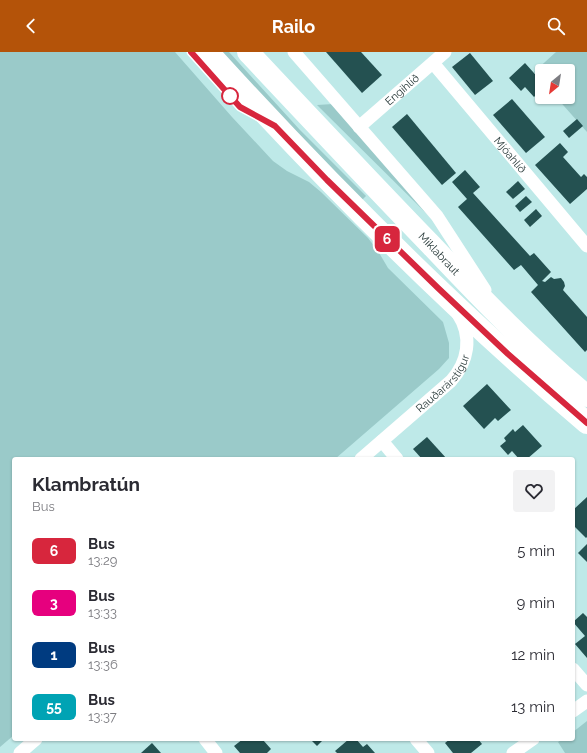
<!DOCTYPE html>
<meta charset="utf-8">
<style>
body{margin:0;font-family:Raleway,sans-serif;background:#f2f2f3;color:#2b2b33;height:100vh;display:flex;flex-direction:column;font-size:15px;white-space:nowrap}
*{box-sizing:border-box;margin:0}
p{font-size:13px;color:#7c7c81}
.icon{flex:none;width:22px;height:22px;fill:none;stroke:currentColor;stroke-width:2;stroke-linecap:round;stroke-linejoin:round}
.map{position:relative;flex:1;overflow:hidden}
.drawer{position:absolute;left:12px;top:405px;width:563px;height:284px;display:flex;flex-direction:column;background:#fff;border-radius:4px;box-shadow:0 1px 3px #0004}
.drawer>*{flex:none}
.badge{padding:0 8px;border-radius:6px;font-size:14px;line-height:26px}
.needle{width:26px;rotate:210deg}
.buttons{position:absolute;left:535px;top:12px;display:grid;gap:8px}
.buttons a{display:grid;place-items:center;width:40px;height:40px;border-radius:4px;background:#fff;box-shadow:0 1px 3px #0004;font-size:20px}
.map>.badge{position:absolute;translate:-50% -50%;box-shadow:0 0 0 2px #fff}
.round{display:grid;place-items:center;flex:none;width:42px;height:42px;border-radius:4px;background:#f2f2f3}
.summary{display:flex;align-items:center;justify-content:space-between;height:68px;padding:0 20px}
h1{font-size:19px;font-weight:700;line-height:30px}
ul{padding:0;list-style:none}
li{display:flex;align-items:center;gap:12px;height:52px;padding:0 20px}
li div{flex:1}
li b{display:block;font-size:15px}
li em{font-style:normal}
li .badge{min-width:44px;font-weight:700;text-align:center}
header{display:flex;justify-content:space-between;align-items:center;height:52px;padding:0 20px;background:#b45309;color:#fff;font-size:18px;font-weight:700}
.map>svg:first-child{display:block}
.green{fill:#9acac9}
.building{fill:#245151}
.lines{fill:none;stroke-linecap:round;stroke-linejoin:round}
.lane{stroke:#fff;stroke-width:6}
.street{stroke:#fff;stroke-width:13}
.highway{stroke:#fff;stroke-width:22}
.line-casing{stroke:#fff;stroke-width:9}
.line{stroke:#d7263d;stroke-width:6}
.stop-dot{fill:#fff;stroke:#d7263d;stroke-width:2}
.labels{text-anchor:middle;stroke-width:4;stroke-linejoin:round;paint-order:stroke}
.street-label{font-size:11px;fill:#2a3b3b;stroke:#cbf6f5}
</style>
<header><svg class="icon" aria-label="back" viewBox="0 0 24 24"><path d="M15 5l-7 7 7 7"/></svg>Railo<svg class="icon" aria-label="search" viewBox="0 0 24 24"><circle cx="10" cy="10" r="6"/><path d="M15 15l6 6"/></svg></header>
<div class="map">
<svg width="587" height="701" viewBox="0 0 587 701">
<rect width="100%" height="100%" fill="#bee9e8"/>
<!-- green -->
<g class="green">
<path d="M 0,0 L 175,0 L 232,65 L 273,109 L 287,119 L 309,130 L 321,140 L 368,186 L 378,199 L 388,216 L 443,270 L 449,291 L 449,306 L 439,317 L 335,407 L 14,407 L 14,683 L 0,695 Z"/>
<path d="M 220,0 L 229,0 L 300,78 L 366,144 L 362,148 Z"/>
<path d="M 556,0 L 587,0 L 587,80 L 556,45 L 568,45 L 568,19 L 542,19 L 542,29 L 534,20 Z"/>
<path d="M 333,52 L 431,166 L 317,53 Z"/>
<path d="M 587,669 L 587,701 L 565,701 L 558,690 L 563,687 L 573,687 L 573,680 Z"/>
</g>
<!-- building -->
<g class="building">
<path d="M 326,0 L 361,0 L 382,23 L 362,41 Z"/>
<path d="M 470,1 L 493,29 L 475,43 L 452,15 Z"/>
<path d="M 525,11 L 542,30 L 542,37 L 534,45 L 525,35 L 521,39 L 509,26 Z"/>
<path d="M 512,47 L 545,85 L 526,101 L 493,63 Z"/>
<path d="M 407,62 L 456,121 L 442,133 L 392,75 Z"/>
<path d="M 577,67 L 583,74 L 569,86 L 563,79 Z"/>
<path d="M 560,91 L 568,100 L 563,105 L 581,125 L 584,122 L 587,125 L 587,137 L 570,152 L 535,113 Z"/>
<path d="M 465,118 L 480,135 L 473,141 L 530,204 L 534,201 L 551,220 L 542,229 L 545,230 L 551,225 L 554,227 L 561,226 L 564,230 L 565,234 L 563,238 L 587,265 L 587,298 L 585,300 L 531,240 L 538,233 L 521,213 L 514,218 L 458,155 L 467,147 L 452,130 Z"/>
<path d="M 518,129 L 525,137 L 513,147 L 506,140 Z"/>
<path d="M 526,144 L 532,150 L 520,160 L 515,154 Z"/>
<path d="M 536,157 L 542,164 L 530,175 L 524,168 Z"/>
<path d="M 487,332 L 511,358 L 498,369 L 495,366 L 484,377 L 463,354 Z"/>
<path d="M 523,373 L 542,394 L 527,407 L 519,407 L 512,399 L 508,403 L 500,394 L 506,389 L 504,386 L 513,377 L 515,380 Z"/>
<path d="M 427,385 L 447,407 L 422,407 L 413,397 Z"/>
<path d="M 587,445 L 587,485 L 586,486 L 573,473 L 573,458 Z"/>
<path d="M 587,492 L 587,510 L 578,501 Z"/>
<path d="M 583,561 L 587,565 L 587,606 L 575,592 L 585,584 L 573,570 Z"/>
<path d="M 243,687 L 264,687 L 263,688 L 271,697 L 267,701 L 240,701 L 234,694 Z"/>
<path d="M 310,687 L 324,687 L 317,694 Z"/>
<path d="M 349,687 L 356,687 L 363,695 L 367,692 L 375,701 L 337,701 L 335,699 Z"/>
<path d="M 450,687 L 478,687 L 482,692 L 471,701 L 453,701 L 445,691 Z"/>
<path d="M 152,691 L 161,701 L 141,701 Z"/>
</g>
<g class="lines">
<!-- lane -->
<path class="lane" d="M 191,0 L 240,55 L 253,62"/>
<!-- street -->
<g class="street">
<path d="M 294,0 L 437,164 L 485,238"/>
<path id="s1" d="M 433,11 L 587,194"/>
<path id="s2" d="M 359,75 L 445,0"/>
<path d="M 382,389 L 397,407"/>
<path id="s3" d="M 361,407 L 451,329 C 468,310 473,285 458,262"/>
<path d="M 573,617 L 587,633"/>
<path d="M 573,659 L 587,649"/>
<path d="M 205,687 L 216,701"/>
<path d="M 416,687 L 428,701"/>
<path d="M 20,701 L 36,687"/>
<path d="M 513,701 L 533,687"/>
</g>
<!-- highway -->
<g class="highway">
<path d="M 208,0 C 327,131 452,257 587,371"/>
<path id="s4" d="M 248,0 C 309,65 369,129 431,193 C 481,246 531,298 587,344"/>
</g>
</g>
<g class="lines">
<!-- line casing -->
<g class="line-casing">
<path id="line" d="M 191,0 L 240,55 L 275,74 L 327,128 L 438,236 L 508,302 L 587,371"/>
</g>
<!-- line -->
<use href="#line" class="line"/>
</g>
<!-- markers -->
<circle class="stop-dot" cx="230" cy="44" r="8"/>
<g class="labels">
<!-- street labels -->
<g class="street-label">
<text dy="4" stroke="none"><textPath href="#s2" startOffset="57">Engihlíð</textPath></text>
<text dy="4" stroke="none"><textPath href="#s1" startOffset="120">Mjóahlíð</textPath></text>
<text dy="4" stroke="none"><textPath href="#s4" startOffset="278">Miklabraut</textPath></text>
<text dy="4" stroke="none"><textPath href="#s3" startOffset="112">Rauðarárstígur</textPath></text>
</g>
</g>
</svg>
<div class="buttons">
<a><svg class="needle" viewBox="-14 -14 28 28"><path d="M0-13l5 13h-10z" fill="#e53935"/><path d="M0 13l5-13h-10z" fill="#7c7c81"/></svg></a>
</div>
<b class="badge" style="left:387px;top:187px;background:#d7263d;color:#fff">6</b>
<section class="drawer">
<div class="summary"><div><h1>Klambratún</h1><p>Bus</p></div><a class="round"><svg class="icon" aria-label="heart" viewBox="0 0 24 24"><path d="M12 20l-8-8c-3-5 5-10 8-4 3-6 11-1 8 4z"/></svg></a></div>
<ul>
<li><span class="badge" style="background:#d7263d;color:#fff">6</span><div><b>Bus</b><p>13:29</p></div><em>5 min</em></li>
<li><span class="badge" style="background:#e6007e;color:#fff">3</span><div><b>Bus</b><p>13:33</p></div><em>9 min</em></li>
<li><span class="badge" style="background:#003b80;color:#fff">1</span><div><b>Bus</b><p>13:36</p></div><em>12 min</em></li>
<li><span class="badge" style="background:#00a3b4;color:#fff">55</span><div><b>Bus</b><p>13:37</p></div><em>13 min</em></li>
</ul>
</section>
</div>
